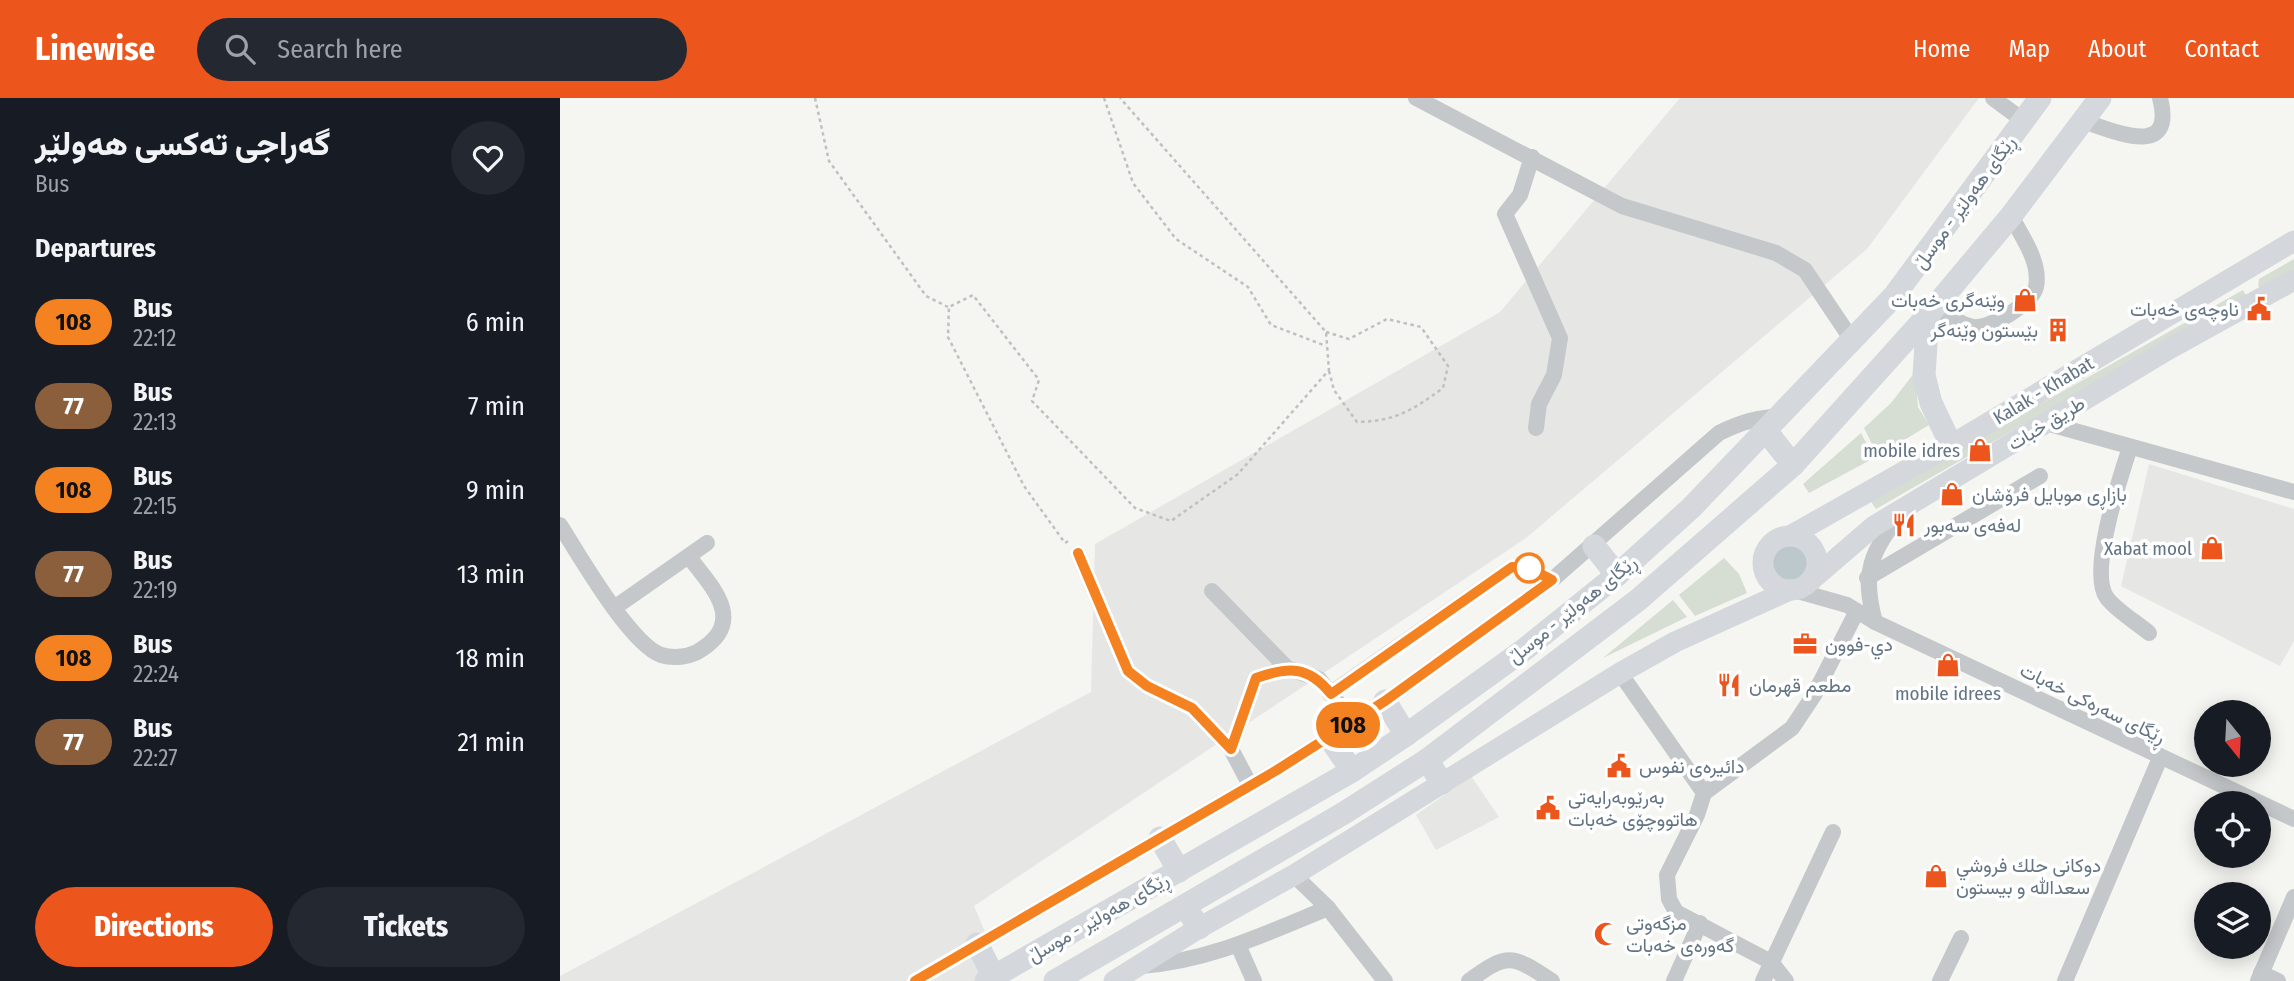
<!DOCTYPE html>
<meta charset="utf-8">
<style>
body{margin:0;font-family:"Fira Sans Condensed",Vazirmatn,sans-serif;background:#242831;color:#f1f3f6;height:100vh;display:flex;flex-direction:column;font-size:26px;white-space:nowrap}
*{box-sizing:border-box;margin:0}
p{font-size:23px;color:#9ea1a6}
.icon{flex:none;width:38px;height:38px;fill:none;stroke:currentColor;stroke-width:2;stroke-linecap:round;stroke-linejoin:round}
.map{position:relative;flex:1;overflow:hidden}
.panel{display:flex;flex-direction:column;background:#171b24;width:560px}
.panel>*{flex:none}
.badge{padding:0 14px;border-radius:23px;font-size:24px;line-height:46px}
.needle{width:46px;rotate:162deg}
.tools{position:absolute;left:1634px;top:602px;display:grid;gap:14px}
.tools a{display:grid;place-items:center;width:77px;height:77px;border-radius:50%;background:#171b24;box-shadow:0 4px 18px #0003;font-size:35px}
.map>.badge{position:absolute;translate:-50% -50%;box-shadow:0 0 0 4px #fff}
h2{padding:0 35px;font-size:26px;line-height:63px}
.round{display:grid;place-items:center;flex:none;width:74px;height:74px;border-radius:37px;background:#242831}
.headline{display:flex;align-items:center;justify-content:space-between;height:119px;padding:0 35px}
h1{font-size:33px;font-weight:800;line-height:52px}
.primary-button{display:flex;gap:14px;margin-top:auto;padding:14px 35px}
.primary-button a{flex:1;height:80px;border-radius:42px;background:#ec551b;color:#fff;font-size:28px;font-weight:800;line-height:80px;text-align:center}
.primary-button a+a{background:#242831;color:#f1f3f6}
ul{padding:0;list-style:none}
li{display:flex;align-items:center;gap:21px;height:84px;padding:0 35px}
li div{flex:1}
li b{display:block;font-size:26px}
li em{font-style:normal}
li .badge{min-width:77px;font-weight:700;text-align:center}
header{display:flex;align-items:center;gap:42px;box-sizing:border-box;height:98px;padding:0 35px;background:#ec551b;color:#fff}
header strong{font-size:33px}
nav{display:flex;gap:38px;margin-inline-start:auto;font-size:24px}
.search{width:490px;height:63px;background:#242831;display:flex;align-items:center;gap:18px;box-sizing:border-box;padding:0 24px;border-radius:38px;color:#9ea1a6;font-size:26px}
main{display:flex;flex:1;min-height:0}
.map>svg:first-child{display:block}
.built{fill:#e6e7e5}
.green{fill:#d6ddd2}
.water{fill:#bdc8cd}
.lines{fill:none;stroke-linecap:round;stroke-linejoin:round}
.path{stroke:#bec0c2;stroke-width:2.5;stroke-dasharray:3.5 3.5;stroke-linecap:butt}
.minor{stroke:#c5c8cb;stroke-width:16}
.major{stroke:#d4d8dc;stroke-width:21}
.highway{stroke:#d4d8dc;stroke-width:23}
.line-casing{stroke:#fff;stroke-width:16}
.line{stroke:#f58220;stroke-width:10}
.stop-dot{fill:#fff;stroke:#f58220;stroke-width:3.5}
.labels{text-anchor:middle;stroke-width:7;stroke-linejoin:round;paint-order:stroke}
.street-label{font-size:19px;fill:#637484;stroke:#fff}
.poi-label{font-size:19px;fill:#637484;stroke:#fff;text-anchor:start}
</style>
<header>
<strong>Linewise</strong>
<div class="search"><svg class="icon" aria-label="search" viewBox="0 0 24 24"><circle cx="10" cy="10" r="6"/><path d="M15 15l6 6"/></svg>Search here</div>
<nav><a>Home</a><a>Map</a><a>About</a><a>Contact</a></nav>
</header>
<main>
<section class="panel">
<div class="headline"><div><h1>گەراجی تەکسی هەولێر</h1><p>Bus</p></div><a class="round"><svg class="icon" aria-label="heart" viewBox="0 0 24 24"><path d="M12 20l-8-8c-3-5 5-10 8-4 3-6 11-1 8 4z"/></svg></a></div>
<h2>Departures</h2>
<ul>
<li><span class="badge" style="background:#f58220;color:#111">108</span><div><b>Bus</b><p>22:12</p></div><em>6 min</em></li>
<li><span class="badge" style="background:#8b5e3c;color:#fff">77</span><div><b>Bus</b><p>22:13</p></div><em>7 min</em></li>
<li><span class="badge" style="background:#f58220;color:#111">108</span><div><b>Bus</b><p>22:15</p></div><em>9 min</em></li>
<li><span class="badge" style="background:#8b5e3c;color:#fff">77</span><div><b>Bus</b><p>22:19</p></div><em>13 min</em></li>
<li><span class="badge" style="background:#f58220;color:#111">108</span><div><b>Bus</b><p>22:24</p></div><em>18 min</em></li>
<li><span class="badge" style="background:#8b5e3c;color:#fff">77</span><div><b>Bus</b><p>22:27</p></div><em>21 min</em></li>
</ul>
<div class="primary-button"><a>Directions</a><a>Tickets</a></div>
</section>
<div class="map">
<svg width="1734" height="883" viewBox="0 0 1734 883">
<rect width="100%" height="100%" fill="#f5f6f1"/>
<!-- built -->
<g class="built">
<path d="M 1120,0 L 1419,0 L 1307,151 L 966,440 L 414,808 L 446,883 L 0,883 L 0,878 L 531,594 L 535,446 L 940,214 Z"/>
<path d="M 1589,366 L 1734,411 L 1734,543 L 1720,568 L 1561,488 Z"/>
<path d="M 911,678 L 939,719 L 876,752 L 856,717 Z"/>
</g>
<!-- green -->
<g class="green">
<path d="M 1734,161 L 1734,172 L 1701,190 L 1698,188 L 1699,181 Z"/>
<path d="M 1683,192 L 1686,197 L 1683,200 L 1316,411 L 1310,402 Z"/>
<path d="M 1355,274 L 1358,309 L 1369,327 L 1318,358 L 1304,330 L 1331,305 Z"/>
<path d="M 1301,335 L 1314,360 L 1249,395 L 1243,386 Z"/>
<path d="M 1164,460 L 1179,476 L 1187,495 L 1135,518 L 1119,497 Z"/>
<path d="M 1113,502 L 1127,519 L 1043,560 Z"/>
</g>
<!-- water -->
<circle class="water" cx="1229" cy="464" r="20"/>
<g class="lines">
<!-- path -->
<g class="path">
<path d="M 255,0 L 269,63 L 366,198 L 388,209"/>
<path d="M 544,0 L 573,85 L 616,141 L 688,189 L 711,227 L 766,248"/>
<path d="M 766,234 L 789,241 L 827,221 L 861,229 L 888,268 L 883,290 C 851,313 836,323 797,324 L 774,292 L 769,273"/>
<path d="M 508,443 L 505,445 L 464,388 L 388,239 L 389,209 L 413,197 L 479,282 L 472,303 L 575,410 L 611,423 L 678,376 L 769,272 L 766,234 L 560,0"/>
</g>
<!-- minor -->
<g class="minor">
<path d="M 856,0 L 1062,108 L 1216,155 L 1245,172 L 1292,242"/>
<path d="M 1433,0 L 1464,23"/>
<path d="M 1523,23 C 1554,33 1616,62 1600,0"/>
<path d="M 972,59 L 960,97 L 945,116 L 1000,240 L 994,277 L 979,306 L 976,330"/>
<path d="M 1375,208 C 1386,217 1399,226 1413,229 C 1430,231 1472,206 1476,189 C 1481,164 1462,139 1451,118"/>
<path d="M 1486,325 L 1734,394"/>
<path d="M 1570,349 C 1560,380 1528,475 1547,500 C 1557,513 1576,524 1589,535"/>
<path d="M 0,427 C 19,457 70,546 101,557 C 114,561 131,559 142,551 C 186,522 152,489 129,459"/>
<path d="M 518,455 L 568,573 L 587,588 L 632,610 L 671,651"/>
<path d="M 1307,480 L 1480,378"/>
<path d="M 1234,492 L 1287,507 L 1315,524 L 1734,721"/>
<path d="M 652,493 L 727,570"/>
<path d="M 54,510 L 147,445"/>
<path d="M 1315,524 C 1301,473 1311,456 1341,414"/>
<path d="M 1060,575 L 1144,695 L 1137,717 L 1107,777 L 1109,801 L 1116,814 L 1211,864 L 1226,883"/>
<path d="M 770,596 L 952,469 L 971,471 L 992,482"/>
<path d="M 690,687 L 671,651 L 696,580 L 727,570 L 759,581 L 793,624"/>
<path d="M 1144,695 L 1232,630 L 1254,597 L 1297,513"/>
<path d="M 734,777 L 768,810 L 825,883"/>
<path d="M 678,847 L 694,883"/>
<path d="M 580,868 C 647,864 707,835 768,810"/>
<path d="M 1701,875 L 1718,883"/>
<path d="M 355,883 L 717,672 L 825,603 L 992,482 L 1159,335 C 1181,324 1199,319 1223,318"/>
<path d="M 909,883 C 949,853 953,858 992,883"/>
<path d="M 1114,883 L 1140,825"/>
<path d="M 1203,883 L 1273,734"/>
<path d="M 1380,883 L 1401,840"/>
<path d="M 1505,883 L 1600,660"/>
<path d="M 1698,883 L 1734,799"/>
</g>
<!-- major -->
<g class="major">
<path d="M 1230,438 L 1391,347 L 1734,143"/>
<circle cx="1230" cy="465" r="27"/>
<path d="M 1249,484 L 1314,428 L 1609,251 L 1734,182"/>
<path d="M 554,883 L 639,830 L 734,777 L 1060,575 L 1115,544 L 1230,492"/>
</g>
<!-- highway -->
<g class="highway">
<path d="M 1368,217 L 1364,277 L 1371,305 L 1391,347"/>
<path d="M 1206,333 L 1233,367"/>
<path d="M 1034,448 L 1057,477"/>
<path d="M 825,603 L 846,637"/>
<path d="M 769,639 L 792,673"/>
<path d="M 867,662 L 882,685"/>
<path d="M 600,740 L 619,773"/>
<path d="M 625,808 L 639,830"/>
<path d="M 417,846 L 434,879"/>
<path d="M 426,883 L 792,673 L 846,637 L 965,551 L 1057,477 L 1131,410 L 1334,198 L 1480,0"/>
<path d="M 495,883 L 784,715 L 867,662 L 1078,502 L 1233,367 L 1368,217 L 1451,118 L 1540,0"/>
</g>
</g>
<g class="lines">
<!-- line casing -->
<g class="line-casing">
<path id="line" d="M 355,883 L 717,672 L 825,603 L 992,482 L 971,471 L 952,469 L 771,596 C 748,567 728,569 696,580 L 671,651 L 632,610 L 587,588 L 568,573 L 518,455"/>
</g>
<!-- line -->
<use href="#line" class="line"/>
</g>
<!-- icons -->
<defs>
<g id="shop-bare" transform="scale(1.89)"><path d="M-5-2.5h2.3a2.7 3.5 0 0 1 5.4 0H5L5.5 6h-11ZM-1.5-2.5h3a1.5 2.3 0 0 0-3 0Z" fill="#ec551b" stroke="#fff" stroke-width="2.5" paint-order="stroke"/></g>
<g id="civic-bare" transform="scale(1.89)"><path d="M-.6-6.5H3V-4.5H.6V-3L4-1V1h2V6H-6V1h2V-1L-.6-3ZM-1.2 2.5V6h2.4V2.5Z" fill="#ec551b" stroke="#fff" stroke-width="2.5" paint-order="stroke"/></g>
<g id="building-bare" transform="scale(1.89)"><path d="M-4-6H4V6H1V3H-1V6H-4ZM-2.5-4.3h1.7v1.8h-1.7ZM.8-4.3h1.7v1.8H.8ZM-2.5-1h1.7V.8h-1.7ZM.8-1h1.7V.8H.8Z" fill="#ec551b" stroke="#fff" stroke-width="2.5" paint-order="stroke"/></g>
<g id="restaurant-bare" transform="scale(1.89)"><path d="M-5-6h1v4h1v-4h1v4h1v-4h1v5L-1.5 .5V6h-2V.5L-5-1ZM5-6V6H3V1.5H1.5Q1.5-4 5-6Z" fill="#ec551b" stroke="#fff" stroke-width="2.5" paint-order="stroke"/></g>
<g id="office-bare" transform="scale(1.89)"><path d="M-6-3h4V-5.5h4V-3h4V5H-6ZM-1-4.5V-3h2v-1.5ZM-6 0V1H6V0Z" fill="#ec551b" stroke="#fff" stroke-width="2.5" paint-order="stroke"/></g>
<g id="mosque-bare" transform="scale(1.89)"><path d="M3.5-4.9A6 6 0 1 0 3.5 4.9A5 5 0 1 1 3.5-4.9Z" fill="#ec551b" stroke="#fff" stroke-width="2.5" paint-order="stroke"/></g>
</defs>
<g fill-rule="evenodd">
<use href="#shop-bare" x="1465" y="202"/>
<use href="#civic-bare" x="1699" y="211"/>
<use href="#building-bare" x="1498" y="232"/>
<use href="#shop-bare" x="1420" y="352"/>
<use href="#shop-bare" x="1392" y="396"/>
<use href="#restaurant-bare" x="1344" y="427"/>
<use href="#shop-bare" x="1652" y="450"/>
<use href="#office-bare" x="1245" y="546"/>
<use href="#shop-bare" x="1388" y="567"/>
<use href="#restaurant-bare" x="1169" y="587"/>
<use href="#civic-bare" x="1059" y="668"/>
<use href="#civic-bare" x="988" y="710"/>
<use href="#shop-bare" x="1376" y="778"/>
<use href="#mosque-bare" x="1046" y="836"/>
</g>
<!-- markers -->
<circle class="stop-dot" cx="969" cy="470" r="14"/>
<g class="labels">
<!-- street labels -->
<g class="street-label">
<text transform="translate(1404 104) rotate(-54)" y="7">ڕێگای هەولێر - موسڵ</text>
<text transform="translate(1483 292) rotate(-31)" y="7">Kalak - Khabat</text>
<text transform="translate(1486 325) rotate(-31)" y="7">طريق خبات</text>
<text transform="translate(1012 511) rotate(-39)" y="7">ڕێگای هەولێر - موسڵ</text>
<text transform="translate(1533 605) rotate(26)" y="7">ڕێگای سەرەکی خەبات</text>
<text transform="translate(538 819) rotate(-30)" y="7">ڕێگای هەولێر - موسڵ</text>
</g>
<!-- poi labels -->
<g class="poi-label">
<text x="1445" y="209" text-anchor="end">وێنەگری خەبات</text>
<text x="1679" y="218" text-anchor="end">ناوچەی خەبات</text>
<text x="1478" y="239" text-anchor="end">بێستون وێنەگر</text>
<text x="1400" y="359" text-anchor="end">mobile idres</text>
<text x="1412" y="403">بازاڕی موبایل فرۆشان</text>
<text x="1364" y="434">لەفەی سەبور</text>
<text x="1632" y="457" text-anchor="end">Xabat mool</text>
<text x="1265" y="553">دي-فوون</text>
<text x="1189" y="594">مطعم قهرمان</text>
<text x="1388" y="602" text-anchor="middle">mobile idrees</text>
<text x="1079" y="675">دائیرەی نفوس</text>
<text x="1008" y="706">به‌رێوبه‌رایه‌تی<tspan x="1008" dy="22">هاتووچۆی خه‌بات</tspan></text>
<text x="1396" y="774">دوكانى جلك فروشي<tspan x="1396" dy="22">سعدالله و بيستون</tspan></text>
<text x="1066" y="832">مزگەوتى<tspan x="1066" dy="22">گەورەى خەبات</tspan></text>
</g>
</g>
</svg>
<div class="tools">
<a><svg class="needle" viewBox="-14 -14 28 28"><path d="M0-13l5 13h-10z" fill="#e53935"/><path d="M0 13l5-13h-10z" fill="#9ea1a6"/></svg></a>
<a><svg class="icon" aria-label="locate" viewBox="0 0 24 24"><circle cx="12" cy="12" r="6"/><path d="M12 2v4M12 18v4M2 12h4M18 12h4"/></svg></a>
<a><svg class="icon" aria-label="layers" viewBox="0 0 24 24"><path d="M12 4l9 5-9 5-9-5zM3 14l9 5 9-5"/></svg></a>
</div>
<b class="badge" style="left:788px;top:627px;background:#f58220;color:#111">108</b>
</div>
</main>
